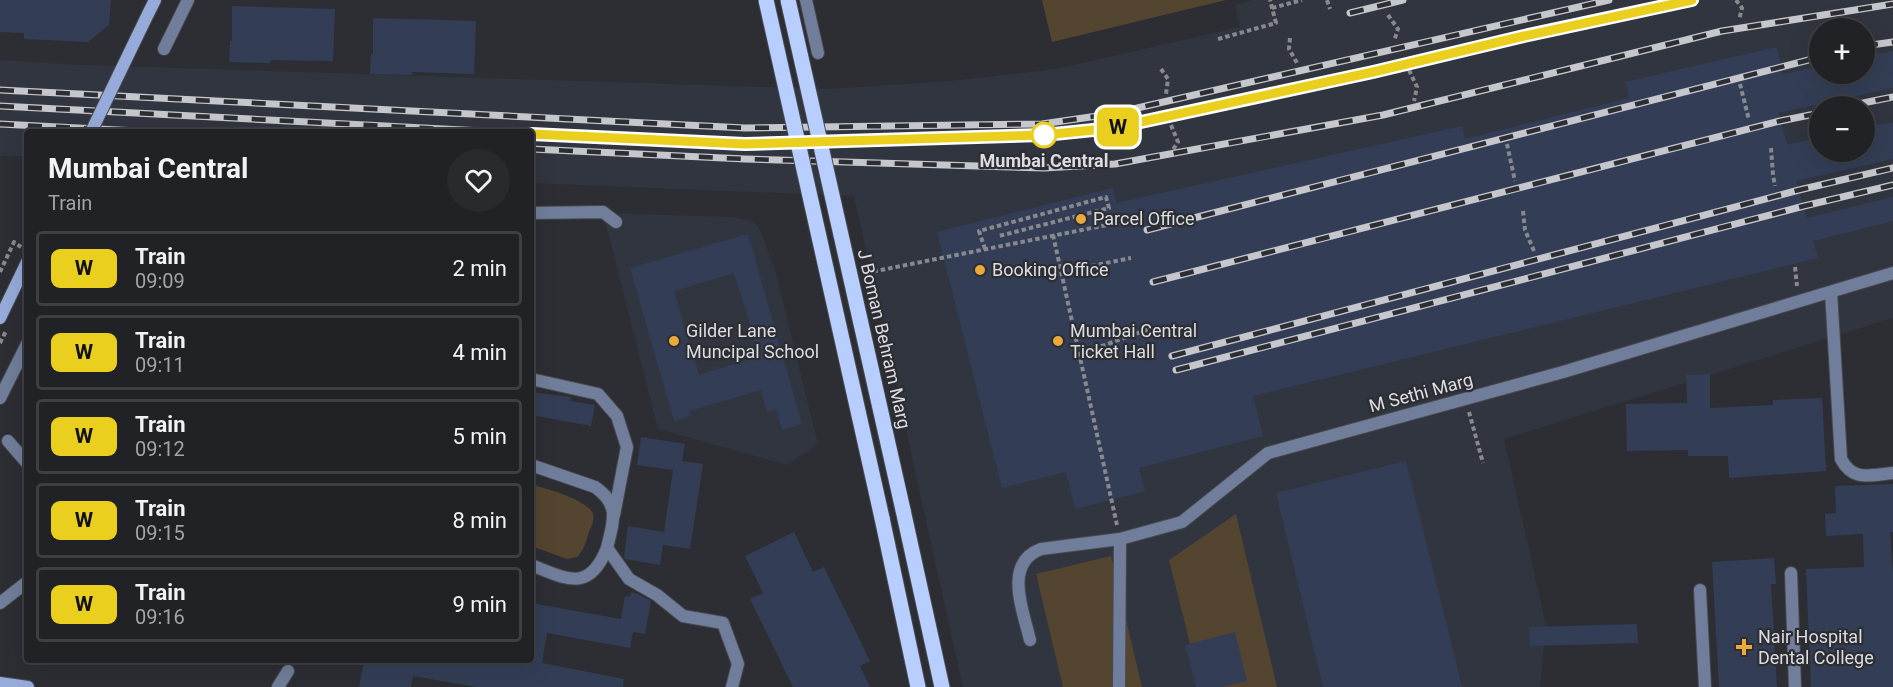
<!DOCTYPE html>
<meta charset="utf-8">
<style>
body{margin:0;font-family:Roboto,sans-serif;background:#292a2e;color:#f1f3f6;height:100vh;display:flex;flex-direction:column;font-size:22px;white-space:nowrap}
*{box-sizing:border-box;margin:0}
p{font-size:20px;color:#a2a4a7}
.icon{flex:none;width:33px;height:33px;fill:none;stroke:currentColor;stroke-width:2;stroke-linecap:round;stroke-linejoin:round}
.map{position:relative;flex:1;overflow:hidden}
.drawer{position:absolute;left:24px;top:129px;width:510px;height:534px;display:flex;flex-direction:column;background:#212226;border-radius:6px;box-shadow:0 6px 24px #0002,0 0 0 2px #3e3f43}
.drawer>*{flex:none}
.badge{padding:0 12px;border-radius:9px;font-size:21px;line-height:39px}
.fabs{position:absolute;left:1809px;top:18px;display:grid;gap:12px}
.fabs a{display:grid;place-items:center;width:66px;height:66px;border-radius:50%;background:#212226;box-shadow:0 6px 24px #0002,0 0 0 2px #3e3f43;font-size:30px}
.map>.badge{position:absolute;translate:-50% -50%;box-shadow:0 0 0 3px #fff}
.round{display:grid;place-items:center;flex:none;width:63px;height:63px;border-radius:32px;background:#292a2e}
.summary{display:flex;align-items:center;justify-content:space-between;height:102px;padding:0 24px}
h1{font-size:28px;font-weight:700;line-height:45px}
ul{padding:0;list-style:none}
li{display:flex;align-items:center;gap:18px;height:75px;margin:0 12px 9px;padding:0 12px;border:3px solid #3e3f43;border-radius:6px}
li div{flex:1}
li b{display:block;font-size:22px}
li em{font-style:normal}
li .badge{min-width:66px;font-weight:700;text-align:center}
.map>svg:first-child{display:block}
.built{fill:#303540;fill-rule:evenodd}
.green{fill:#544530}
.building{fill:#333e56;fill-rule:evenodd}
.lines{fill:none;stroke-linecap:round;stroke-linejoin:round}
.service-casing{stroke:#484a4f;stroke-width:14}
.minor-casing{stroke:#484a4f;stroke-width:14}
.secondary-casing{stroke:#484a4f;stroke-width:14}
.primary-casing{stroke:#484a4f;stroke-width:17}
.path{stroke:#88898e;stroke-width:4;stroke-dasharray:4.5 3;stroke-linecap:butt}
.service{stroke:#717e9b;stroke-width:12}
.minor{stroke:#717e9b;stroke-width:12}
.secondary{stroke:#96abd9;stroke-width:12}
.primary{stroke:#b8cefe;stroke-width:15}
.rail-casing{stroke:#c6c7cc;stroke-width:7}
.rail{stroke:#2c2e33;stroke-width:4.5;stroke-dasharray:14;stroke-linecap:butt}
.secondary-bridge-casing{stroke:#484a4f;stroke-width:14;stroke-linecap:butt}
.primary-bridge-casing{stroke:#484a4f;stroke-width:17;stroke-linecap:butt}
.secondary-bridge{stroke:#96abd9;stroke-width:12}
.primary-bridge{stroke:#b8cefe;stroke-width:15}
.line-casing{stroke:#fff;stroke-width:14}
.line{stroke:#ebcf1f;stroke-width:9}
.stop-dot{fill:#fff;stroke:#ebcf1f;stroke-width:3}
.poi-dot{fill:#eca93b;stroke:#2c2e33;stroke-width:2}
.labels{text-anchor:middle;stroke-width:4.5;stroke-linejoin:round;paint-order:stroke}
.stop-label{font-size:18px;font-weight:bold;fill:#dcdde1;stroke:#2c2e33}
.poi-label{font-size:18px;fill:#dcdde1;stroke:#2c2e33;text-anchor:start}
.street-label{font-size:18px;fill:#dcdde1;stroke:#2c2e33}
</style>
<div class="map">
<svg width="1893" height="687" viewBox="0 0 1893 687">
<rect width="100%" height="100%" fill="#2c2e33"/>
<!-- built -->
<g class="built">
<path d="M 1252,0 L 1893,0 L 1893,318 L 1504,439 L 1546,625 L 1540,687 L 963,687 L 854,196 L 531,183 L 531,132 L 27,132 L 27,156 L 0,156 L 0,60 L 82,65 L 829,89 L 950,81 L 1056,69 L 1240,27 L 1235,5 ZM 1820,28 L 1864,28 L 1864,74 L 1820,74 ZM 1820,106 L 1864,106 L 1864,152 L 1820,152 Z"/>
<path d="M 603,213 L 734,217 L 750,221 L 757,225 L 762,234 L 775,270 L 818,444 L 787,465 L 658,429 Z"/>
</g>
<!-- green -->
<g class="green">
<path d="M 1042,0 L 1226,0 L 1052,42 Z"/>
<path d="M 531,485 C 544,487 590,501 593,514 C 595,520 591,527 589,532 C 586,541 584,551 577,557 L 567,559 L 531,546 Z"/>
<path d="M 1236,514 L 1277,687 L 1201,687 L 1169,560 Z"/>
<path d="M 1111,556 L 1142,687 L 1063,687 L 1036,574 Z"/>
</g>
<!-- building -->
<g class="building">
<path d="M 0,0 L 111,0 L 109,25 L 88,42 L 24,39 L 24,33 L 0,32 Z"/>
<path d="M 232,6 L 335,9 L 333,61 L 271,60 L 270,63 L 229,62 L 230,41 L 232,41 Z"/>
<path d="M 373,18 L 476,21 L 474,74 L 412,72 L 412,75 L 370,74 L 371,54 L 373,54 Z"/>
<path d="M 1777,47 L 1783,74 L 1820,66 L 1820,74 L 1864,74 L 1864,56 L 1893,51 L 1893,88 L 1778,113 L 1787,144 L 1820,138 L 1820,152 L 1864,152 L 1864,128 L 1893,122 L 1893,159 L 1796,181 L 1807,218 L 1893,197 L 1893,221 L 1813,241 L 1818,258 L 1253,396 L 1263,436 L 1139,468 L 1145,491 L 1075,509 L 1066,472 L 1002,488 L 937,232 L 1113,188 L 1117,203 L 1462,126 L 1465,139 L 1629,98 L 1625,82 Z"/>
<path d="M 748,234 L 802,424 L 782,430 L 776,409 L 767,412 L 761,390 L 689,411 L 691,416 L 674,421 L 630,268 ZM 734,273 L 760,356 L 699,375 L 674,291 Z"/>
<path d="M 1710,374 L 1710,408 L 1773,405 L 1773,400 L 1822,398 L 1826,471 L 1729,478 L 1728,456 L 1688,456 L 1688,450 L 1627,451 L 1626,404 L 1687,403 L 1686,375 Z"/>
<path d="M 531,392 L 571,397 L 570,401 L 595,405 L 591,426 L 531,415 Z"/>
<path d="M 641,437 L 685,444 L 682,461 L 703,464 L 690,549 L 663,545 L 660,565 L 625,559 L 624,557 L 628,526 L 664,532 L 673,470 L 637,465 Z"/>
<path d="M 1406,461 L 1462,687 L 1323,687 L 1276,493 Z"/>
<path d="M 1893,484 L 1893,532 L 1890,532 L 1893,573 L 1893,687 L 1811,687 L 1806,569 L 1864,567 L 1863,534 L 1826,536 L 1825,514 L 1836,513 L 1835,486 Z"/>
<path d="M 794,532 L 813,572 L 824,567 L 870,661 L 860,666 L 870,687 L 793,687 L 750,599 L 763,593 L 745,556 Z"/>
<path d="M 1774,558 L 1776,584 L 1771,584 L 1777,687 L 1719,687 L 1712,562 Z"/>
<path d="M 631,592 L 638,594 L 651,601 L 645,634 L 633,632 L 630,648 L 547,633 L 542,663 L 624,679 L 623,687 L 476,687 L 413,676 L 411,687 L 359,687 L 364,660 L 531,660 L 531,603 L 621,619 L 625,596 L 630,597 Z"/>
<path d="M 1637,624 L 1638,643 L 1530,646 L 1529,627 Z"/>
<path d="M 1235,632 L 1247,681 L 1223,687 L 1196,687 L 1185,645 Z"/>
</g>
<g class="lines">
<!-- service casing -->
<g class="service-casing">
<g id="service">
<path d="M 164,49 L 188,0"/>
<path d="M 1831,292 L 1841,459 C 1853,482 1870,475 1893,473"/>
<path d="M 8,441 L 27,463"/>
<path d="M 1791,573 L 1795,687"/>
<path d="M 1700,590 L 1705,687"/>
<path d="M 1030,640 C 1023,610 1003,563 1041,549 L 1120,539"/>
<path d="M 278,687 L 288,671"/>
<path d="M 1119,687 L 1120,539 L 1182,522 L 1268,453 L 1563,372 L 1893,273"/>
</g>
</g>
<!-- minor casing -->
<g class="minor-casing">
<g id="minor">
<path d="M 806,0 L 818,53"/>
<path d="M 531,213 L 603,212 L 616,222"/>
<path d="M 531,379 L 598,394 L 617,416 L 627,447 L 614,515"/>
<path d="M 0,398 L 27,344"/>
<path d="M 531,465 L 595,487 C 621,505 613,522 607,548 L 629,579 L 657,595 L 683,616 L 723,623 L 738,664 L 732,687"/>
<path d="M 531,565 C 567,579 589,593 607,548"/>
<path d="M 0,603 L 27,582"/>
</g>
</g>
<!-- secondary casing -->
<g class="secondary-casing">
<g id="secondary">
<path d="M 148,14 L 155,0"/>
<path d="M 0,318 L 27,262"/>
<path d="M 0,683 L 28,687"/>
</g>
</g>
<!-- primary casing -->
<g class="primary-casing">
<g id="primary">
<path d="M 903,510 L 942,687"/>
<path d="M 882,518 L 918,687"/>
</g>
</g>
<!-- path -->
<g class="path">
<path d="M 1327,0 L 1330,9"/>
<path d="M 1736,0 L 1742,8 L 1739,20"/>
<path d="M 1272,8 L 1302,0"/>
<path d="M 1388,15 L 1398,29 L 1394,41"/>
<path d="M 1290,38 L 1289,49 L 1297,63"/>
<path d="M 1218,39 L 1276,23 L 1270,0"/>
<path d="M 1161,69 L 1168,79 L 1166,94"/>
<path d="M 1409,70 L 1417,87 L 1414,101"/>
<path d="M 1740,84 L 1749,120"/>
<path d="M 1171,125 L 1178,142 L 1172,151"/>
<path d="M 1507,144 L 1515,181"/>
<path d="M 1771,148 L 1773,175 L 1775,186"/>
<path d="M 1523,211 L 1525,230 L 1534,251"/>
<path d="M 1053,235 L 1117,525"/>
<path d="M 985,249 L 979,231 L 1106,197 L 1109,208 L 999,236"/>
<path d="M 1795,267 L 1797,286"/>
<path d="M 0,272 L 14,242 L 21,247"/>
<path d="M 1062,272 L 1131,258"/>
<path d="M 866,273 L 1122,222"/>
<path d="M 0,343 L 6,331"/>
<path d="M 1080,354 L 1149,329"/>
<path d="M 1469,412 L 1483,463"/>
</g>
<!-- service -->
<use href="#service" class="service"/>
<!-- minor -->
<use href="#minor" class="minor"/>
<!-- secondary -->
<use href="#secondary" class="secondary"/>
<!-- primary -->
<use href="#primary" class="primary"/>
<!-- rail casing -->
<g class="rail-casing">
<g id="rail">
<path d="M 1350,13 L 1403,0"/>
<path d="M 1864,46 L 1893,42"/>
<path d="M 0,90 L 745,128 L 1042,124 L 1111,114 L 1609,0"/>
<path d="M 0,106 L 502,132"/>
<path d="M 1848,106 L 1893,97"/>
<path d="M 0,124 L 157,132"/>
<path d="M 531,133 L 745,144 L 1044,135 L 1113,128 L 1373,73 L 1524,36 L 1692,0"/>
<path d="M 531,149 L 745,159 L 1044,168 L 1115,164 L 1383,115 L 1722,31 L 1893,4"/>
<path d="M 1147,230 L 1820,57"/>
<path d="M 1153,282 L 1780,121 L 1820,113"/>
<path d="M 1172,356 L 1799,190 L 1893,168"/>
<path d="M 1176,370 L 1804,206 L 1893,185"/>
</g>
</g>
<!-- rail -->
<use href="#rail" class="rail"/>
<!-- secondary-bridge casing -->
<g class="secondary-bridge-casing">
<path id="secondary-bridge" d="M 91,132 L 148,14"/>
</g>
<!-- primary-bridge casing -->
<g class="primary-bridge-casing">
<g id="primary-bridge">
<path d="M 766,0 L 882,518"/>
<path d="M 788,0 L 903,510"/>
</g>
</g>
<!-- secondary-bridge -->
<use href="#secondary-bridge" class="secondary-bridge"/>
<!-- primary-bridge -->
<use href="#primary-bridge" class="primary-bridge"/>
</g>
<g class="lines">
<!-- line casing -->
<g class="line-casing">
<path id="line" d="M 531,134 L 745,144 L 1044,135 L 1113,128 L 1373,72 L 1524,36 L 1692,0"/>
</g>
<!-- line -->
<use href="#line" class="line"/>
</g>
<!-- markers -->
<circle class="stop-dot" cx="1044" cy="135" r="12"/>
<g class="poi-dot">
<circle cx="1081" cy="219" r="6"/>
<circle cx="980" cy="270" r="6"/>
<circle cx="674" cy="341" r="6"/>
<circle cx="1058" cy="341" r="6"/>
<path d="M1741 638h6v6h6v6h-6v6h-6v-6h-6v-6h6z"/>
</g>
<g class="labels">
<!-- stop labels -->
<g class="stop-label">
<text x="1044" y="167">Mumbai Central</text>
</g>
<!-- poi labels -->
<g class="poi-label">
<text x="1093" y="225">Parcel Office</text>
<text x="992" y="276">Booking Office</text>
<text x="686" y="337">Gilder Lane<tspan x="686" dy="21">Muncipal School</tspan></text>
<text x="1070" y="337">Mumbai Central<tspan x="1070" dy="21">Ticket Hall</tspan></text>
<text x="1758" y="643">Nair Hospital<tspan x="1758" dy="21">Dental College</tspan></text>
</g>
<!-- street labels -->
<g class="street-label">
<text transform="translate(884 339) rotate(77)" y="6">J Boman Behram Marg</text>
<text transform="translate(1421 393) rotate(-15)" y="6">M Sethi Marg</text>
</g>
</g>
</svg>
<div class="fabs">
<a>+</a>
<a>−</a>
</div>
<b class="badge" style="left:1118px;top:127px;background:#ebcf1f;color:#111">W</b>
<section class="drawer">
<div class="summary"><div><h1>Mumbai Central</h1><p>Train</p></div><a class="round"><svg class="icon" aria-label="heart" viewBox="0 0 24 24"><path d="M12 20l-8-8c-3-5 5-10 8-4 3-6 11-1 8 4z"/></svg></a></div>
<ul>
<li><span class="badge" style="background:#ebcf1f;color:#111">W</span><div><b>Train</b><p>09:09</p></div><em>2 min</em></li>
<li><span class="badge" style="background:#ebcf1f;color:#111">W</span><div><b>Train</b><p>09:11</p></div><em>4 min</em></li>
<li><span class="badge" style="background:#ebcf1f;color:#111">W</span><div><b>Train</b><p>09:12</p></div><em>5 min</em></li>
<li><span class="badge" style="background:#ebcf1f;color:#111">W</span><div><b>Train</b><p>09:15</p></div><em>8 min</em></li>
<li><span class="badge" style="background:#ebcf1f;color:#111">W</span><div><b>Train</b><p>09:16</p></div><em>9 min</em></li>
</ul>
</section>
</div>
